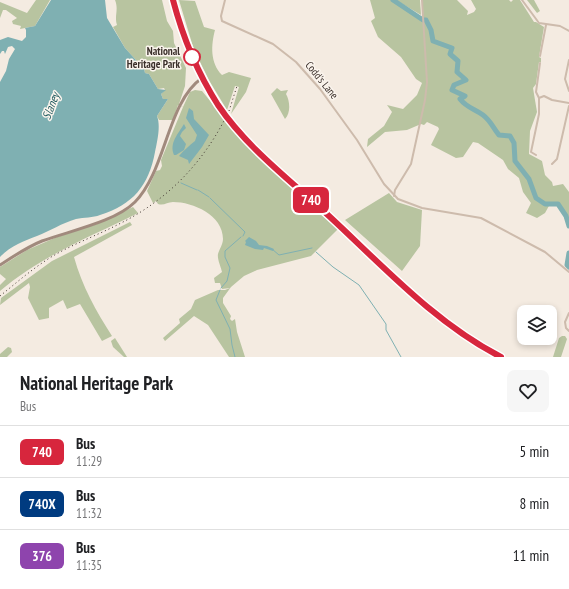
<!DOCTYPE html>
<style>
body{margin:0;font-family:"PT Sans Narrow",sans-serif;background:#f6f6f6;color:#202124;height:100vh;display:flex;flex-direction:column;font-size:15px;white-space:nowrap}
*{box-sizing:border-box;margin:0}
p{font-size:13px;color:#757577}
.icon{flex:none;width:22px;height:22px;fill:none;stroke:currentColor;stroke-width:2;stroke-linecap:round;stroke-linejoin:round}
.map{position:relative;height:357px;overflow:hidden}
.sheet{display:flex;flex-direction:column;background:#fff;flex:1}
.sheet>*{flex:none}
.badge{padding:0 8px;border-radius:6px;font-size:14px;line-height:26px}
.buttons{position:absolute;left:517px;top:305px;display:grid;gap:8px}
.buttons a{display:grid;place-items:center;width:40px;height:40px;border-radius:8px;background:#fff;box-shadow:0 2px 6px #0003;font-size:20px}
.map>.badge{position:absolute;translate:-50% -50%;box-shadow:0 0 0 2px #fff}
.round{display:grid;place-items:center;flex:none;width:42px;height:42px;border-radius:8px;background:#f6f6f6}
.summary{display:flex;align-items:center;justify-content:space-between;height:68px;padding:0 20px}
h1{font-size:19px;font-weight:700;line-height:30px}
ul{padding:0;list-style:none}
li{display:flex;align-items:center;gap:12px;height:52px;padding:0 20px;border-top:1px solid #e0e0e0}
li div{flex:1}
li b{display:block;font-size:15px}
li em{font-style:normal}
li .badge{min-width:44px;font-weight:700;text-align:center}
.map>svg:first-child{display:block}
.green{fill:#b8c4a0}
.water{fill:#7fb0b2}
.lines{fill:none;stroke-linecap:round;stroke-linejoin:round}
.stream{stroke:#7fb0b2;stroke-width:1}
.river{stroke:#7fb0b2;stroke-width:5}
.minor{stroke:#cdbbac;stroke-width:2}
.secondary{stroke:#a18a7d;stroke-width:3}
.trunk{stroke:#6c584f;stroke-width:3.5}
.rail{stroke:#3b302b;stroke-width:1;stroke-dasharray:1 3;stroke-linecap:butt}
.line-casing{stroke:#fff;stroke-width:9}
.line{stroke:#d7263d;stroke-width:6}
.stop-dot{fill:#fff;stroke:#d7263d;stroke-width:2}
.labels{text-anchor:middle;stroke-width:3;stroke-linejoin:round;paint-order:stroke}
.stop-label{font-size:11px;font-weight:bold;fill:#3b302b;stroke:#fbf5ee;text-anchor:end}
.street-label{font-size:11px;fill:#3b302b;stroke:#fbf5ee}
.water-label{font-size:12px;font-style:italic;fill:#1f5a5e;stroke:#fbf5ee}
</style>
<div class="map">
<svg width="569" height="357" viewBox="0 0 569 357">
<rect width="100%" height="100%" fill="#f4ebe1"/>
<!-- green -->
<g class="green">
<path d="M 36,0 L 50,0 L 35,26 L 20,29 L 21,26 L 13,24 L 12,21 L 17,18 L 6,10 L 3,10 L 0,18 L 0,2 L 27,13 Z"/>
<path d="M 115,0 L 162,0 L 167,21 L 173,31 L 174,43 L 186,68 L 185,86 L 179,104 L 183,107 L 190,92 L 195,90 L 202,91 L 243,141 L 338,229 L 311,256 L 257,270 L 244,276 L 231,287 L 223,298 L 223,303 L 231,316 L 230,319 L 232,321 L 235,319 L 237,332 L 245,357 L 229,357 L 208,325 L 194,316 L 165,341 L 163,338 L 180,323 L 179,319 L 191,309 L 195,300 L 218,290 L 225,290 L 230,288 L 222,289 L 220,283 L 215,283 L 214,278 L 222,272 C 221,267 217,259 218,254 C 219,250 223,244 223,239 C 223,215 193,202 173,202 C 167,202 164,206 158,204 L 156,201 L 153,203 L 147,191 L 156,171 L 160,170 L 162,166 L 161,160 L 183,107 L 178,105 L 173,120 L 159,120 L 157,116 L 168,99 L 163,99 L 161,94 L 165,90 L 164,88 L 158,89 L 149,74 L 145,73 L 144,69 L 125,48 L 113,27 L 117,25 C 114,16 119,10 115,0 Z"/>
<path d="M 179,0 L 195,1 L 204,27 L 215,30 C 211,45 210,63 222,75 L 229,72 L 251,78 L 246,92 L 231,114 L 239,87 L 235,86 L 227,110 L 210,82 L 194,50 Z"/>
<path d="M 370,0 L 393,0 L 423,20 L 422,0 L 457,0 L 468,11 L 467,15 L 474,12 L 476,9 L 471,0 L 509,0 L 511,2 L 513,0 L 520,0 L 534,22 L 536,22 L 544,27 L 539,57 L 541,58 L 541,62 L 539,62 L 536,84 L 533,88 L 537,112 L 530,131 L 529,154 L 542,161 L 545,175 L 552,182 L 553,186 L 563,184 L 569,192 L 569,226 L 564,213 L 558,204 L 550,204 L 545,213 L 537,218 L 526,213 L 531,203 L 523,192 L 519,178 L 508,169 L 503,160 L 478,143 L 473,142 L 463,157 L 456,158 L 431,145 L 439,129 L 438,127 L 427,122 L 424,125 L 421,124 L 407,130 L 385,132 L 367,147 L 368,139 L 384,126 L 392,112 L 387,105 L 403,109 L 417,95 L 422,83 L 416,79 L 401,57 L 378,37 L 371,21 L 375,18 Z"/>
<path d="M 396,0 L 420,0 L 421,15 Z"/>
<path d="M 527,0 L 534,0 L 540,11 L 537,13 Z"/>
<path d="M 277,88 L 281,91 L 288,90 L 286,94 C 290,101 291,113 285,119 L 271,94 Z"/>
<path d="M 389,193 L 397,202 L 422,210 L 420,246 L 402,271 L 345,220 Z"/>
<path d="M 133,207 L 138,213 C 90,237 41,256 0,291 L 0,285 L 6,279 L 0,274 L 0,267 L 27,250 L 57,237 L 97,224 Z"/>
<path d="M 130,222 L 132,225 L 74,257 C 82,286 96,311 112,336 L 102,341 L 80,304 L 67,309 L 63,300 L 49,308 L 49,318 L 39,320 L 28,298 L 30,287 L 29,283 L 0,305 L 1,298 L 52,261 Z"/>
<path d="M 562,336 L 565,336 L 567,339 L 561,357 L 553,357 L 559,338 Z"/>
<path d="M 115,338 L 127,357 L 124,357 L 113,347 L 111,341 Z"/>
<path d="M 8,347 L 11,348 L 12,352 L 7,357 L 0,357 L 0,354 Z"/>
</g>
<!-- water -->
<g class="water">
<path d="M 51,0 L 105,0 L 107,18 L 125,48 L 144,69 L 145,73 L 149,74 L 158,89 L 166,90 L 161,94 L 163,99 L 168,99 L 157,116 C 161,126 157,142 155,152 C 149,185 133,205 100,215 C 93,218 84,217 76,219 C 62,223 50,231 37,236 C 24,241 10,246 0,257 L 0,82 L 6,71 L 9,59 L 15,49 L 12,46 L 8,47 L 5,54 L 4,51 L 2,51 L 0,54 L 0,40 L 8,37 L 22,41 L 26,37 L 26,30 L 25,28 L 35,26 Z"/>
<path d="M 189,108 L 193,111 L 194,119 L 209,135 L 202,147 L 189,164 L 188,160 L 179,156 C 184,150 189,146 195,141 L 197,135 L 186,118 Z"/>
<path d="M 184,124 L 186,128 L 182,132 L 180,136 L 186,144 L 184,150 L 176,155 L 174,155 C 169,143 178,134 184,124 Z"/>
<path d="M 249,237 L 256,241 L 259,245 L 267,246 L 274,249 L 273,251 L 264,248 L 263,250 L 255,249 L 245,245 L 246,242 L 245,241 Z"/>
</g>
<g class="lines">
<!-- stream -->
<g class="stream">
<path d="M 181,183 L 197,190"/>
<path d="M 198,190 L 209,197"/>
<path d="M 210,198 L 245,232 L 243,236"/>
<path d="M 272,249 L 279,255 L 312,248"/>
<path d="M 316,252 L 333,267 L 359,285 L 386,324 L 386,330 L 401,357"/>
<path d="M 221,288 L 227,281 L 230,268 L 225,257 L 225,251 L 241,237"/>
<path d="M 220,290 L 216,300 L 230,329 L 232,345 L 235,357"/>
</g>
<!-- river -->
<g class="river">
<path d="M 393,0 L 423,20 L 426,20 L 431,30 L 433,41 L 452,48 L 450,54 L 458,61 L 457,72 L 466,80 L 454,85 L 452,90 L 465,96 L 460,99 C 467,108 475,109 483,115 C 491,121 493,128 499,135 L 510,136 L 514,143 L 515,161 L 529,179 L 536,198 L 545,204 L 558,204 L 566,216 L 569,226"/>
<path d="M 569,253 L 567,265 L 569,267"/>
</g>
<!-- minor -->
<g class="minor">
<path d="M 225,0 L 221,16 L 222,21 L 273,44 L 296,62 L 320,89 L 357,140 L 384,184 L 398,199 L 422,208 L 481,218 L 545,252 L 569,272"/>
<path d="M 522,0 L 539,23 L 560,26 L 569,31"/>
<path d="M 540,56 L 546,25"/>
<path d="M 569,60 L 565,79 L 569,91"/>
<path d="M 539,98 L 536,92 L 540,63"/>
<path d="M 536,155 L 531,152 L 539,114 L 539,98 L 544,96 L 552,100 L 569,103"/>
<path d="M 552,164 L 557,159 L 569,106"/>
<path d="M 394,196 L 395,190 L 411,164 L 425,100 L 427,82 L 422,0"/>
<path d="M 569,313 L 565,322 L 566,328 L 569,331"/>
</g>
<!-- secondary -->
<path class="secondary" d="M 0,265 C 14,256 27,247 42,241 C 69,231 115,222 135,202 C 166,171 167,102 202,78"/>
<!-- trunk -->
<path class="trunk" d="M 173,0 C 183,38 197,72 218,105 C 247,148 291,181 329,216 C 383,266 435,323 501,357"/>
<!-- rail -->
<g class="rail">
<path d="M 229,111 L 237,86"/>
<path d="M 0,296 C 16,283 31,270 48,259 C 70,245 96,236 119,224 C 166,201 201,165 225,119"/>
</g>
</g>
<g class="lines">
<!-- line casing -->
<g class="line-casing">
<path id="line" d="M 173,0 C 183,38 197,72 218,105 C 247,148 291,181 329,216 C 383,266 435,323 501,357"/>
</g>
<!-- line -->
<use href="#line" class="line"/>
</g>
<!-- markers -->
<circle class="stop-dot" cx="192" cy="57" r="8"/>
<g class="labels">
<!-- stop labels -->
<g class="stop-label">
<text x="180" y="55">National<tspan x="180" dy="13">Heritage Park</tspan></text>
</g>
<!-- street labels -->
<g class="street-label">
<text transform="translate(322 80) rotate(51)" y="4">Codd's Lane</text>
</g>
<!-- water labels -->
<g class="water-label">
<text transform="translate(51 106) rotate(-69)" y="4">Slaney</text>
</g>
</g>
</svg>
<div class="buttons">
<a><svg class="icon" aria-label="layers" viewBox="0 0 24 24"><path d="M12 4l9 5-9 5-9-5zM3 14l9 5 9-5"/></svg></a>
</div>
<b class="badge" style="left:311px;top:200px;background:#d7263d;color:#fff">740</b>
</div>
<section class="sheet">
<div class="summary"><div><h1>National Heritage Park</h1><p>Bus</p></div><a class="round"><svg class="icon" aria-label="heart" viewBox="0 0 24 24"><path d="M12 20l-8-8c-3-5 5-10 8-4 3-6 11-1 8 4z"/></svg></a></div>
<ul>
<li><span class="badge" style="background:#d7263d;color:#fff">740</span><div><b>Bus</b><p>11:29</p></div><em>5 min</em></li>
<li><span class="badge" style="background:#003b80;color:#fff">740X</span><div><b>Bus</b><p>11:32</p></div><em>8 min</em></li>
<li><span class="badge" style="background:#8e44ad;color:#fff">376</span><div><b>Bus</b><p>11:35</p></div><em>11 min</em></li>
</ul>
</section>
